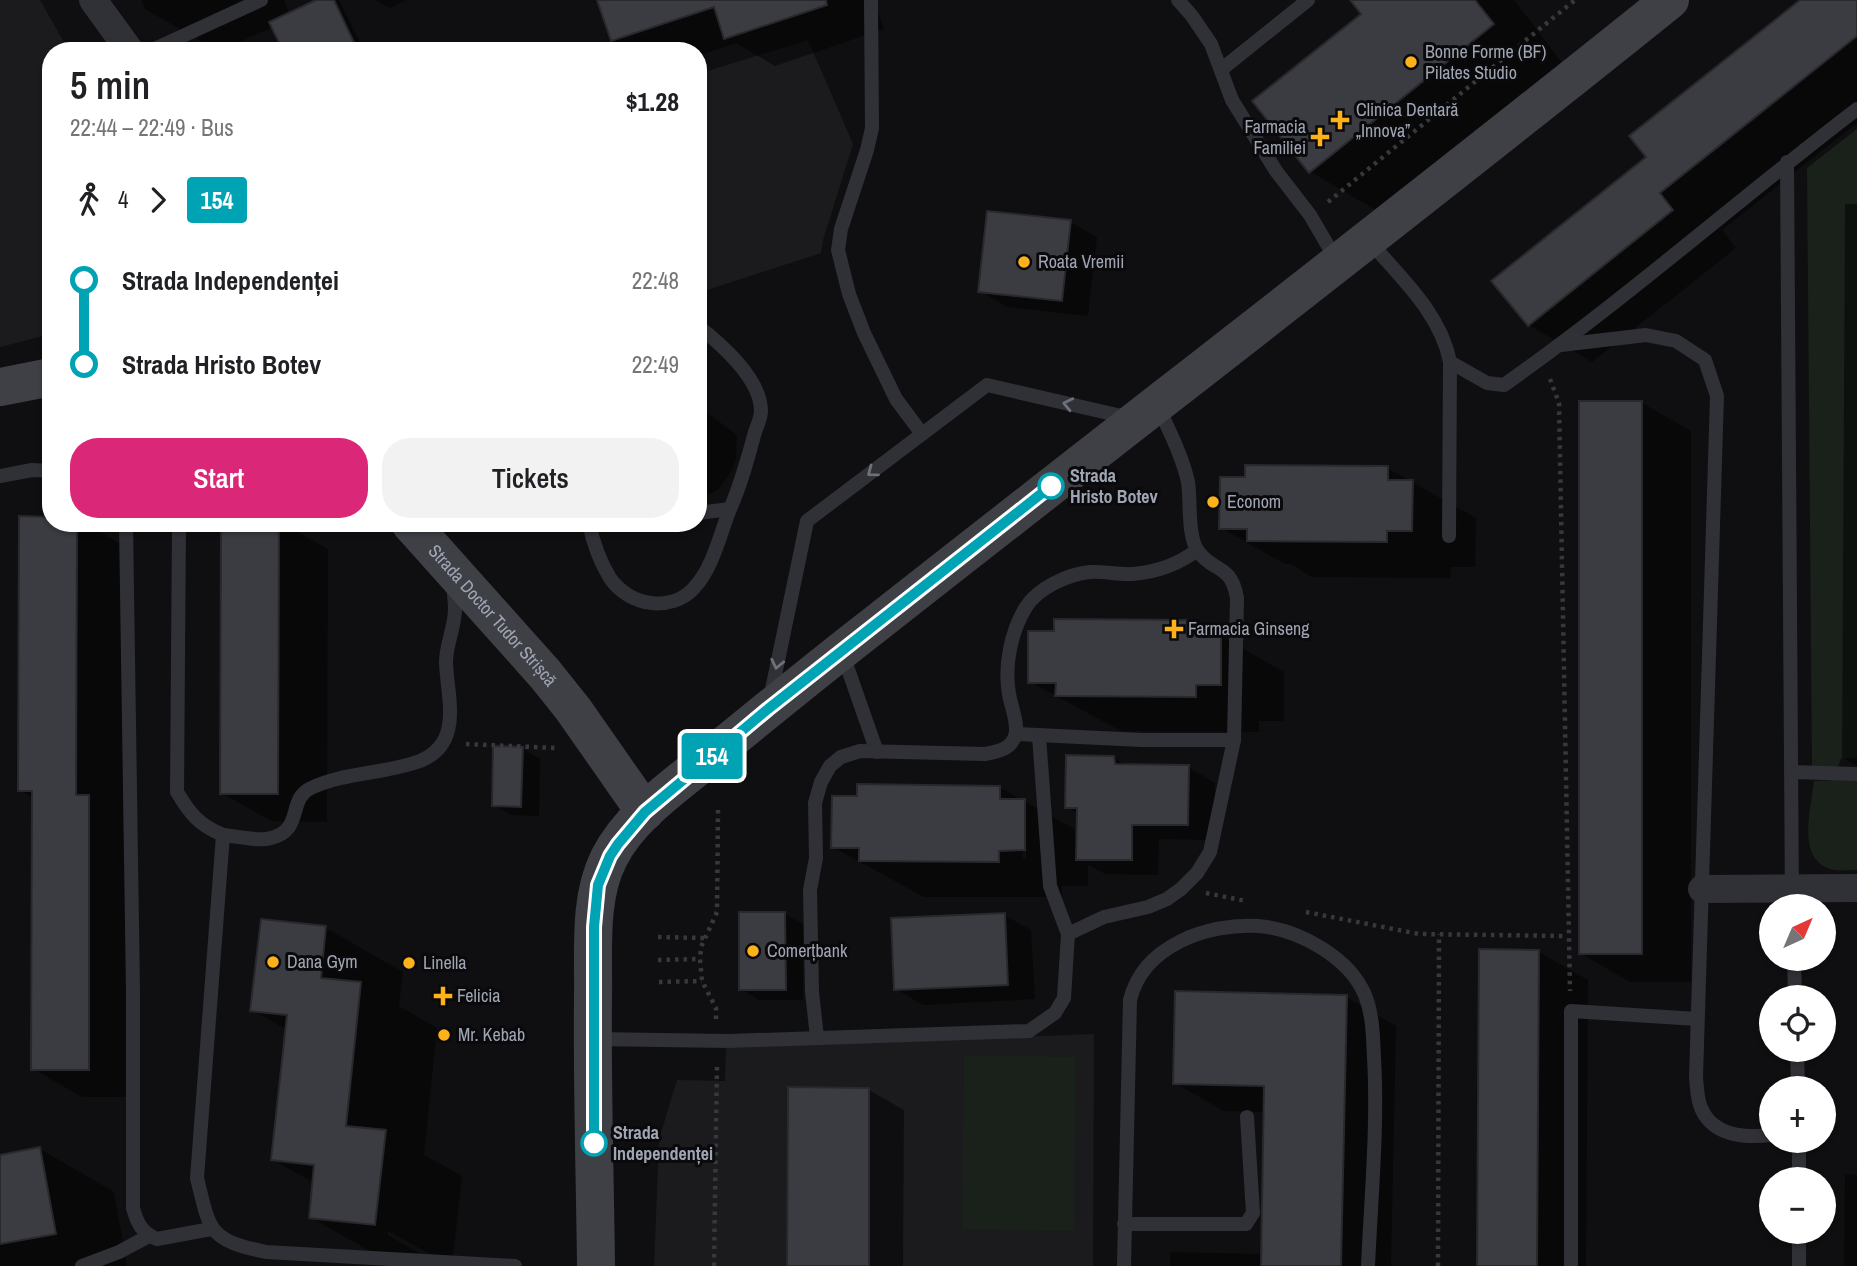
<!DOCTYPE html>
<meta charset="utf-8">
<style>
body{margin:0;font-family:"Archivo Narrow",sans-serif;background:#f2f2f2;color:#202124;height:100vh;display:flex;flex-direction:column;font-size:26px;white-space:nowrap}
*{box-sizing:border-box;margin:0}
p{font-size:23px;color:#757577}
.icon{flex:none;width:38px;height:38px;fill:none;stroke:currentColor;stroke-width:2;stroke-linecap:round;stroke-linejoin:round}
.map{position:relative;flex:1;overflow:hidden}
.sheet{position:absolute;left:42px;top:42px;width:665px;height:490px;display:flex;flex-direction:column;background:#fff;border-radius:28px;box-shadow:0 2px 5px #0004}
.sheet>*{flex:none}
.badge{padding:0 14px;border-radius:5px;font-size:24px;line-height:46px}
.needle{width:46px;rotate:44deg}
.controls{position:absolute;left:1759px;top:894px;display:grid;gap:14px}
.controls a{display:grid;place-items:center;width:77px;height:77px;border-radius:50%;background:#fff;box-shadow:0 2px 5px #0004;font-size:35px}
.map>.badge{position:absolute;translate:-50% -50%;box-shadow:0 0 0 4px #fff}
.legs{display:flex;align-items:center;gap:10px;height:77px;padding:0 28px;font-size:23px}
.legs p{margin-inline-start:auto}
.headline{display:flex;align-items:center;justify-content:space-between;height:119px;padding:0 28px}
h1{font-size:38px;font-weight:600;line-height:52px}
.primary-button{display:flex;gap:14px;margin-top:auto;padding:14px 28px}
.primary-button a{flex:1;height:80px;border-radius:28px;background:#db2777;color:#fff;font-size:28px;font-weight:600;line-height:80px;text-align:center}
.primary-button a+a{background:#f2f2f2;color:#202124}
ul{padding:0 28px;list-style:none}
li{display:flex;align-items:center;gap:24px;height:84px;font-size:26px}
li i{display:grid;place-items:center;width:10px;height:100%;margin:0 9px;background:currentColor}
li i::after{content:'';width:18px;height:18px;margin:-9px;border:5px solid;border-radius:50%;background:#fff}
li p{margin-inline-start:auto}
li:first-child i{background:linear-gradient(#0000 50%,currentColor 0)}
li:last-child i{background:linear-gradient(currentColor 50%,#0000 0)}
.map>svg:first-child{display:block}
.built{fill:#1b1b1e}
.green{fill:#19211a}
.shadow{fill:#0007;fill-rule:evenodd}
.building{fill:#3b3c41;stroke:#29292d;stroke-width:2}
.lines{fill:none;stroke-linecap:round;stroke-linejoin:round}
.path{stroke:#36383d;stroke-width:4.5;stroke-dasharray:3.5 5;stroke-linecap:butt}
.lane{stroke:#303136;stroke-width:14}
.street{stroke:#303136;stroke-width:28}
.secondary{stroke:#3e4046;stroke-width:38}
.oneway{stroke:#6d717b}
.line-1-casing{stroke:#fff;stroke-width:16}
.line-1{stroke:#00a3b4;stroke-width:10}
.poi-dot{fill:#fdb11b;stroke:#0a0a0c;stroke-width:2.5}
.stop-1-dot{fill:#fff;stroke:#00a3b4;stroke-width:3.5}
.labels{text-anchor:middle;stroke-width:6;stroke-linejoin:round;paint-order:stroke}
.poi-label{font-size:18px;fill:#9fa5b3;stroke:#0a0a0c;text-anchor:start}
.stop-label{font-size:18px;font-weight:bold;fill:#9fa5b3;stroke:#0a0a0c;text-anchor:start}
.street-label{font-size:18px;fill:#9fa5b3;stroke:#0a0a0c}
</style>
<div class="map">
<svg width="1857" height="1266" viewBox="0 0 1857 1266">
<rect width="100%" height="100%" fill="#0f0f11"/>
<!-- built -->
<g class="built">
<path d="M 0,0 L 40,0 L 69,51 L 51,51 L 51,334 L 0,347 Z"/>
<path d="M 808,40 L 853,144 L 823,240 L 821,253 L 698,293 L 698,74 Z"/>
<path d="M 1094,1034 L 1093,1266 L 654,1266 L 659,1139 L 677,1080 L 725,1081 L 726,1048 Z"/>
</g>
<!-- green -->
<g class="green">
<path d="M 1857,129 L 1857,758 L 1841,758 L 1838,767 L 1812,766 L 1807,168 Z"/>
<path d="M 1857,779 L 1857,870 C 1850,870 1842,871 1835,870 C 1795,863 1811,810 1814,781 Z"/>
<path d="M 964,1055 L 1075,1057 L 1074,1231 L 962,1229 Z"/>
</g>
<!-- shadow -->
<g class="shadow">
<path d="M 141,0 L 284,0 L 290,14 L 320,0 L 339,0 L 364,51 L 285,51 L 274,27 L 218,51 L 145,9 Z"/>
<path d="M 375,0 L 407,0 L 390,8 Z"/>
<path d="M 599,0 L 874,0 L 884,29 L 775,66 L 736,43 L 698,56 L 698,51 L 631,51 L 612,40 Z"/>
<path d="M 1353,0 L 1514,0 L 1566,68 L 1384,215 L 1311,172 L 1255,101 L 1363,14 Z"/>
<path d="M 1803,0 L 1857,0 L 1857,123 L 1722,230 L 1736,248 L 1592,362 L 1529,325 L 1648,157 Z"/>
<path d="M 1845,204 L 1857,204 L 1857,766 L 1842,757 Z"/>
<path d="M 1070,222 L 1097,237 L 1088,316 L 1007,307 L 980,291 Z"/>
<path d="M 1642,403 L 1691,431 L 1691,982 L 1630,982 L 1580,953 Z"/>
<path d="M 698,406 L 737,435 L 736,460 L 730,473 L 718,490 L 700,498 L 698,497 Z"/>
<path d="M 1387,468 L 1476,518 L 1475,567 L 1451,567 L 1450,578 L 1312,577 L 1291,564 L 1285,564 L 1221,528 Z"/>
<path d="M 51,523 L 85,523 L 126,547 L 125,818 L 138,825 L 137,1097 L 82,1097 L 33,1069 L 33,798 L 20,790 Z"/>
<path d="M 223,523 L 282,523 L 328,549 L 327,822 L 271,821 L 222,793 Z"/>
<path d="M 1196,622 L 1284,672 L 1284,721 L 1259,721 L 1259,732 L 1121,731 L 1030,682 L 1056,633 Z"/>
<path d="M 522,748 L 540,759 L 539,816 L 512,815 L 494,805 Z"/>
<path d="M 1114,758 L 1128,766 L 1188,767 L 1215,783 L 1215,840 L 1159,839 L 1158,875 L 1105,874 L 1088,865 L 1088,886 L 1062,886 L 1062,897 L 924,897 L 833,847 L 859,798 L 999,787 L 1078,831 L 1078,814 L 1067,807 ZM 1023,821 L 1026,821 L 1026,859 L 1023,859 Z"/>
<path d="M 785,914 L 803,924 L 803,1000 L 759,1000 L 741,989 Z"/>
<path d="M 1004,915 L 1031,930 L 1035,999 L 923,1005 L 896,989 Z"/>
<path d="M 326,928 L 403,972 L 399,1006 L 437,1028 L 424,1155 L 462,1176 L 452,1266 L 388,1231 L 388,1235 L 442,1266 L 387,1261 L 310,1217 L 314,1183 L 272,1159 L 287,1030 L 252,1010 Z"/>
<path d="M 1539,952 L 1588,980 L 1586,1266 L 1478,1266 Z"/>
<path d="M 1346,997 L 1396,1026 L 1391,1266 L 1170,1266 L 1170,1252 L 1263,1254 L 1265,1112 L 1224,1111 L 1175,1083 Z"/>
<path d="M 869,1090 L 904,1110 L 903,1266 L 789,1266 Z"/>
<path d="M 40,1149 L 114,1192 L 127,1266 L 0,1266 L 0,1156 Z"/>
<path d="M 1845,1174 L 1857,1175 L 1857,1266 L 1844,1266 Z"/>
</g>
<!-- building -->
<g class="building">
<path d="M 316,0 L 334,0 L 358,51 L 283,51 L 269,22 Z"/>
<path d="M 597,0 L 826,0 L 827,5 L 724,39 L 714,7 L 611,41 Z"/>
<path d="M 1350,0 L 1475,0 L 1494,24 L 1309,173 L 1252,101 L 1361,14 Z"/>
<path d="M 1800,0 L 1857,0 L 1857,36 L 1660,193 L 1673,210 L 1528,326 L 1491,281 L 1646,157 L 1629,136 Z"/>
<path d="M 987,211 L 1071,220 L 1062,301 L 978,292 Z"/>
<rect x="1579" y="401" width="63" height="553"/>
<path d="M 1245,465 L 1388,466 L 1388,480 L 1413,480 L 1412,531 L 1387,531 L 1387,542 L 1247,541 L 1247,529 L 1219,529 L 1220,477 L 1245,477 Z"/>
<path d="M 19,516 L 51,517 L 51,523 L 77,523 L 76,795 L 89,795 L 89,1070 L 31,1070 L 32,791 L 18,791 Z"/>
<path d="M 221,523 L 279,523 L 278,794 L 220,794 Z"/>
<path d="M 1054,619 L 1196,620 L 1197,634 L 1221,634 L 1221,685 L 1196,685 L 1196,697 L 1055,696 L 1056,683 L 1028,683 L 1028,631 L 1054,631 Z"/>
<path d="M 493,746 L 523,747 L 521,807 L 492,806 Z"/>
<path d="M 1066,755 L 1114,756 L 1115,764 L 1189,765 L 1188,825 L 1132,825 L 1132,860 L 1076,860 L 1077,808 L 1065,808 Z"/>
<path d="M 857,784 L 1000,786 L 1000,799 L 1025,799 L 1025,850 L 999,851 L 999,862 L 859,861 L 859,848 L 831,848 L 832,796 L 857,796 Z"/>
<path d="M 739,912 L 785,912 L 786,990 L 739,990 Z"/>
<path d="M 1005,913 L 1008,985 L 894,990 L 891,918 Z"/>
<path d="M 261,919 L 326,926 L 321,978 L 361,982 L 346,1126 L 386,1130 L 375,1225 L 309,1218 L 314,1165 L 271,1160 L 287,1015 L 250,1011 Z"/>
<path d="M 1479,949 L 1539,950 L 1537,1266 L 1477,1266 Z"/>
<path d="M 1175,991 L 1347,995 L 1341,1266 L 1261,1266 L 1264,1086 L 1173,1084 Z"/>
<path d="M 788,1087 L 869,1088 L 869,1266 L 787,1266 Z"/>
<path d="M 40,1147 L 56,1234 L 0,1244 L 0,1155 Z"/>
</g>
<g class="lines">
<!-- path -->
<g class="path">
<path d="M 1328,202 L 1575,0"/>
<path d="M 1550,379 L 1559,403 L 1570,991"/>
<path d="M 466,744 L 556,748"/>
<path d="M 1206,893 L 1246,901"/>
<path d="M 1306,912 L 1419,934 L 1567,936"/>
<path d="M 658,937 L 704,938"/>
<path d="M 658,960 L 700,959"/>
<path d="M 659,982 L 702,981"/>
<path d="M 716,1019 L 716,1008 L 702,981 L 700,959 L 701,947 L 717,912 L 718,810"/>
<path d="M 714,1266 L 717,1062"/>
<path d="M 1438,1266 L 1439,934"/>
</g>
<!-- lane -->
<g class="lane">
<path d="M 871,0 L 872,128 L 867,150 L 841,229 L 838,250 L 849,294 L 864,333 L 896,399 L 922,434"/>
<path d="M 1178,0 L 1192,16 L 1211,44 L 1232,100 L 1276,171 L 1310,215 L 1338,263"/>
<path d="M 150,51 L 261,0"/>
<path d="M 1222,69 L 1308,0"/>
<path d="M 1787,162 L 1792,906"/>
<path d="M 1370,242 C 1401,278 1441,314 1450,362 L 1449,536"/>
<path d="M 698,326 C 721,344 761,379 761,411 C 761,418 757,426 755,432 C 748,458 741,484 730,509 L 698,513"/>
<path d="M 1561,345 L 1646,335 L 1676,341 L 1705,360 L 1717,396 L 1696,1077 C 1697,1087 1697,1101 1702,1110 C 1714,1136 1746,1138 1771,1135"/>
<path d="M 1450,362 L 1487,383 L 1504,385 C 1626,299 1738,200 1857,109"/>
<path d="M 0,476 L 32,470 L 51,471"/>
<path d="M 126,523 L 133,992 L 133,1208 C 137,1223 142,1233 157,1239 L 211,1229"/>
<path d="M 179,523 L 177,792 C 190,814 199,825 223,835 L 197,1178 C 210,1232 209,1240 266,1252 L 515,1266"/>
<path d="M 589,523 C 593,542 600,562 610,578 C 629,606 671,613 694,588 C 713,568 720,534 730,509"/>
<path d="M 842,652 L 877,752"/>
<path d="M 770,699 L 807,521 L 987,385 L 1130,418"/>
<path d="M 1017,734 L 1142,740 L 1234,740"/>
<path d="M 1791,772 L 1857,774"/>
<path d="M 223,835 C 237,836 258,842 271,838 C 304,830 287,799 311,788 C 345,772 385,774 420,761 C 464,743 447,697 446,662 C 446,644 455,627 455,609 C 455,600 453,593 454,583"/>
<path d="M 1068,934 L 1104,917 L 1148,907 L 1167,899 L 1181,889 L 1197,873 L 1210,852 L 1234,740 L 1237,598 C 1231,563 1213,573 1198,551 C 1187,536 1191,500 1188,482 C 1182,455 1169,431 1158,406"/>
<path d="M 1794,959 L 1795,998"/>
<path d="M 817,1037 L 812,992 L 810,890 L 816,858 L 815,803 L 821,782 L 830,766 L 841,757 L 860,751 L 985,754 C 997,752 1011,749 1015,736 C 1019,725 1011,706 1009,694 C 1004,666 1011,631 1026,607 C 1038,588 1068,574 1090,572 C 1104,571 1119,575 1133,574 C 1156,572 1179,564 1197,550"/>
<path d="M 594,1039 L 729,1041 L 1029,1031 L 1055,1013 L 1064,998 L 1068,934 L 1050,886 L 1039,736"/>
<path d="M 1797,1050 L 1798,1088"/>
<path d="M 1799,1180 L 1799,1141"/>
<path d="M 1124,1224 L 1246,1224 L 1253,1213 L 1247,1117"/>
<path d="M 82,1266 L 119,1252 L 149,1236"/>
<path d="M 1124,1266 L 1130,1000 C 1143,946 1207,923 1258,926 C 1298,929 1349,957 1365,995 C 1373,1015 1373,1037 1374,1058 C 1378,1127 1371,1197 1368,1266"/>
<path d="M 1571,1266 L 1571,1011 L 1697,1019"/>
<path d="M 1799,1266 L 1799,1232"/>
</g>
<!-- street -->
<g class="street">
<path d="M 93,0 L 130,51"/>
<path d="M 1702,889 L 1857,888"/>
</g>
<!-- secondary -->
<g class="secondary">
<path d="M 0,387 L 51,377"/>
<path id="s1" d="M 410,523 L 545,674 L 573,709 L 645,812"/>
<path d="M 596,1266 C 595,1177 592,1087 593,998 C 594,953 588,899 609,858 C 630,816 675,786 710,757 C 765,712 820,667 877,623 C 1141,415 1408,211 1670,0"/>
</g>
</g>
<!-- one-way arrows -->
<defs><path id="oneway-chevron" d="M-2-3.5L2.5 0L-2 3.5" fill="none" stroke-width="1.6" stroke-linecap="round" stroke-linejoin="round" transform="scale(1.75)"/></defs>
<g class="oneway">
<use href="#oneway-chevron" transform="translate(1068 404) rotate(-167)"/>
<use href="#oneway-chevron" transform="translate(872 472) rotate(143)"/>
<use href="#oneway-chevron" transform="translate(777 664) rotate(102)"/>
</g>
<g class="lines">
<!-- line-1 casing -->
<g class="line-1-casing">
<path id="line-1" d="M 594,1143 L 594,927 L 598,885 L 610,856 L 618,844 L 645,812 L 768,709 L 1051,486"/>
</g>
<!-- line-1 -->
<use href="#line-1" class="line-1"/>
</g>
<!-- markers -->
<g class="poi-dot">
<circle cx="1411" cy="62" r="7"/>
<path d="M1336.5 109.5h7v7h7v7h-7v7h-7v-7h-7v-7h7z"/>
<path d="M1316.5 126.5h7v7h7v7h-7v7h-7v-7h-7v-7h7z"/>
<circle cx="1024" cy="262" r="7"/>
<circle cx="1213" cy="502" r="7"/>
<path d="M1170.5 618.5h7v7h7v7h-7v7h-7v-7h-7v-7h7z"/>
<circle cx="753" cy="951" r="7"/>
<circle cx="273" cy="962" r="7"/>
<circle cx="409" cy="963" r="7"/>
<path d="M439.5 985.5h7v7h7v7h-7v7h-7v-7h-7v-7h7z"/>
<circle cx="444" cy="1035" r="7"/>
</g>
<g class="stop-1-dot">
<circle cx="1051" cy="486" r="12"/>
<circle cx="594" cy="1143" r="12"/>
</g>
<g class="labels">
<!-- poi labels -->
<g class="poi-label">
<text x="1425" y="58">Bonne Forme (BF)<tspan x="1425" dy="21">Pilates Studio</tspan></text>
<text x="1356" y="116">Clinica Dentară<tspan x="1356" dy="21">„Innova”</tspan></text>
<text x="1306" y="133" text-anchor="end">Farmacia<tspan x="1306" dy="21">Familiei</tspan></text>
<text x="1038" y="268">Roata Vremii</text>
<text x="1227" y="508">Econom</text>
<text x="1188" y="635">Farmacia Ginseng</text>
<text x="767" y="957">Comerțbank</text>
<text x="287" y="968">Dana Gym</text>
<text x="423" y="969">Linella</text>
<text x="457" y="1002">Felicia</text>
<text x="458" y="1041">Mr. Kebab</text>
</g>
<!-- stop labels -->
<g class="stop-label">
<text x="1070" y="482">Strada<tspan x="1070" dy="21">Hristo Botev</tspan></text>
<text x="613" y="1139">Strada<tspan x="613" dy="21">Independenței</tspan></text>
</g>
<!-- street labels -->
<g class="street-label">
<text dy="6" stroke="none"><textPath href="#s1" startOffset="124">Strada Doctor Tudor Strișcă</textPath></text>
</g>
</g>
</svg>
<div class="controls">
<a><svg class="needle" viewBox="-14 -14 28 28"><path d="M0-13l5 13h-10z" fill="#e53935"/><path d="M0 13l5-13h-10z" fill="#757577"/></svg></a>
<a><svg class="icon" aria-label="locate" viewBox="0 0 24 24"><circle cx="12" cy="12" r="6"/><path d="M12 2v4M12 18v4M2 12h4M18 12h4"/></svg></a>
<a>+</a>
<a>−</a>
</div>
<b class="badge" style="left:712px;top:756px;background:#00a3b4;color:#fff">154</b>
<section class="sheet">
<div class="headline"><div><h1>5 min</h1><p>22:44 – 22:49 · Bus</p></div><b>$1.28</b></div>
<div class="legs"><svg class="icon" aria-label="walk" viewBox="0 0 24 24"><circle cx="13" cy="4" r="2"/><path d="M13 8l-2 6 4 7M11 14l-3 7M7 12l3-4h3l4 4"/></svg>4<svg class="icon" aria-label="forward" viewBox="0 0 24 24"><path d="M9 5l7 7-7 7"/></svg><b class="badge" style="background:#00a3b4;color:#fff">154</b></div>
<ul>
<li><i style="color:#00a3b4"></i><b>Strada Independenței</b><p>22:48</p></li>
<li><i style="color:#00a3b4"></i><b>Strada Hristo Botev</b><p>22:49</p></li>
</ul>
<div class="primary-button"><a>Start</a><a>Tickets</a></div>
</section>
</div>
